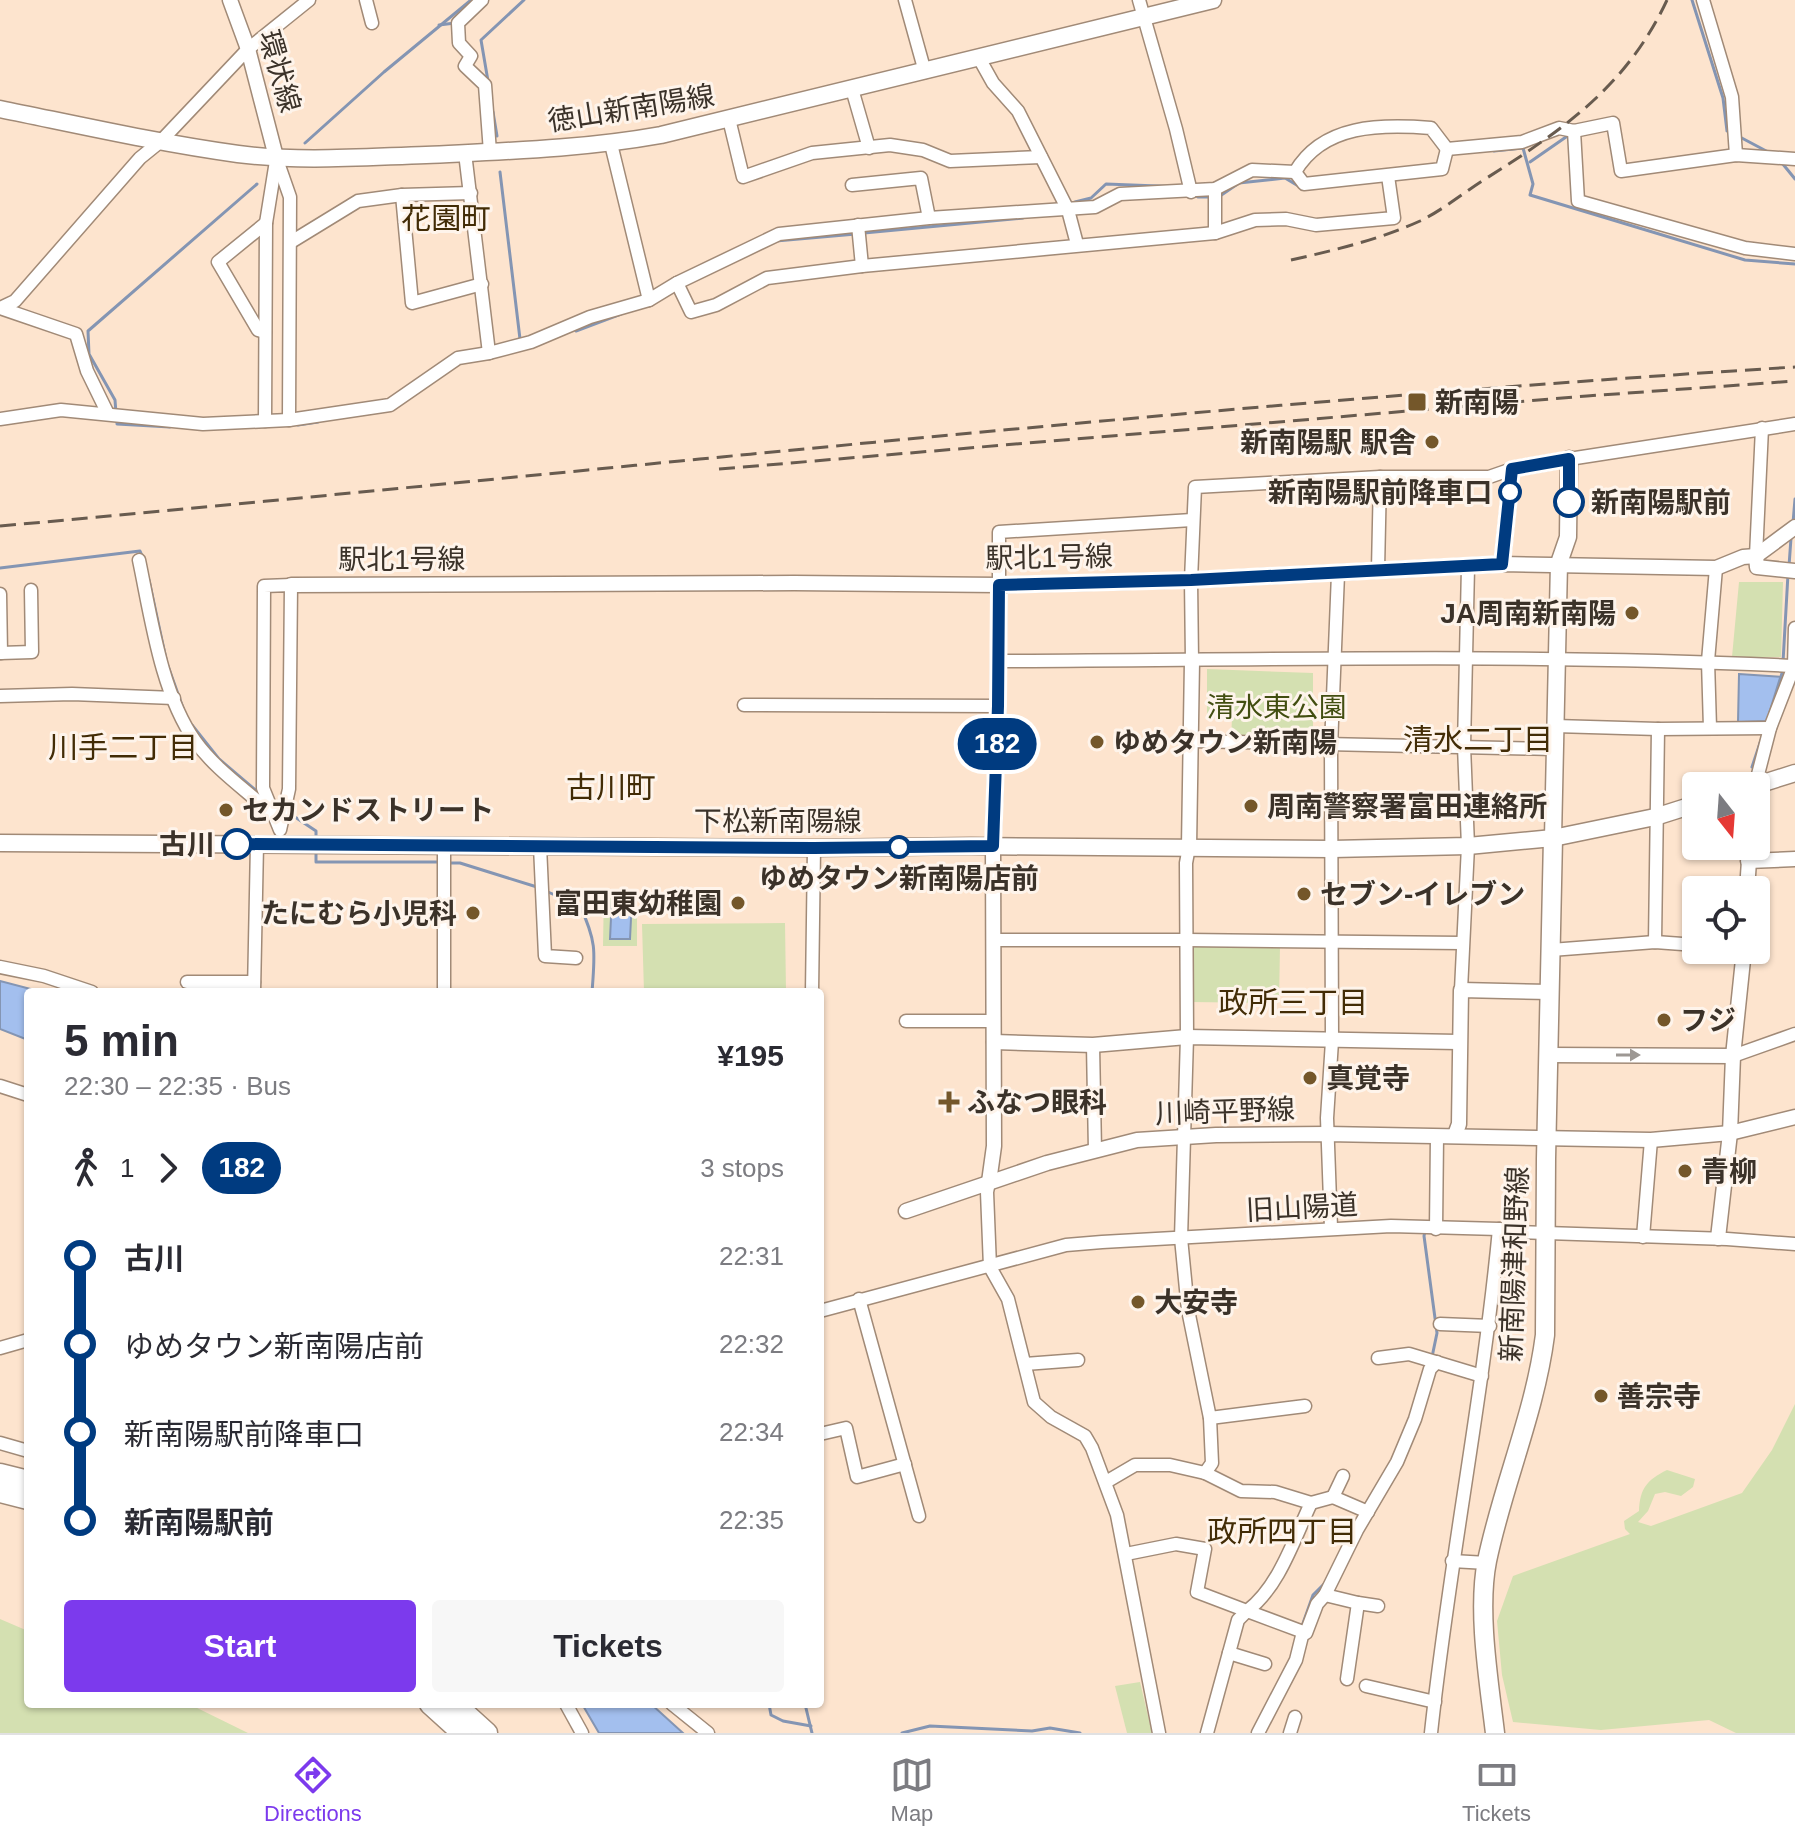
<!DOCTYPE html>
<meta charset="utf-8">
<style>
body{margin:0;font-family:Helvetica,"Noto Sans JP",sans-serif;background:#f7f7f7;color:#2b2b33;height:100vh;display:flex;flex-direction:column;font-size:30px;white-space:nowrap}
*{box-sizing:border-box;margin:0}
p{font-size:26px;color:#7c7c81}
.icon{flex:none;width:44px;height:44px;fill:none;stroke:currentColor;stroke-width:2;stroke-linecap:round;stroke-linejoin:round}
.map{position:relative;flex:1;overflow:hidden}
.details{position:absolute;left:24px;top:988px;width:800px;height:720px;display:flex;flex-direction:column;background:#fff;border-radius:8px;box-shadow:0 2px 6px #0004}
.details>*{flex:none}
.badge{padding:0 16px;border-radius:26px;font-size:28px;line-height:52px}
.needle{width:52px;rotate:163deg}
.buttons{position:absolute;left:1682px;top:772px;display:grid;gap:16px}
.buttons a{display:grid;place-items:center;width:88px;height:88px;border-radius:8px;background:#fff;box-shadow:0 2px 6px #0004;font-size:40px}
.map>.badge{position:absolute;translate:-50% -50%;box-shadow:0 0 0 4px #fff}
.legs{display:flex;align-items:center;gap:12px;height:88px;padding:0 40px;font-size:26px}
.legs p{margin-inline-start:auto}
.headline{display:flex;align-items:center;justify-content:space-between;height:136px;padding:0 40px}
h1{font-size:44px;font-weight:600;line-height:60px}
.action{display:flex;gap:16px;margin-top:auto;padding:16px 40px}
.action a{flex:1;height:92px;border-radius:8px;background:#7c3aed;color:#fff;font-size:32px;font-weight:600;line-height:92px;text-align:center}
.action a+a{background:#f7f7f7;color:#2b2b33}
ul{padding:0 40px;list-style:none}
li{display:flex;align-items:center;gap:28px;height:88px;font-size:30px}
li i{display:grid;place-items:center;width:12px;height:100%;margin:0 10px;background:currentColor}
li i::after{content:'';width:20px;height:20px;margin:-10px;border:6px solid;border-radius:50%;background:#fff}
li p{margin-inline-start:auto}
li:first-child i{background:linear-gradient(#0000 50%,currentColor 0)}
li:last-child i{background:linear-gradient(currentColor 50%,#0000 0)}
.tabs{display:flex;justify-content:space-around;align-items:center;height:112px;border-top:2px solid #e1e1e2;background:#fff;font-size:22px;color:#7c7c81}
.tabs a{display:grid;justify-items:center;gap:4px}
.tabs .on{color:#7c3aed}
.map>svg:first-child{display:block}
.green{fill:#d4e0b1}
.water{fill:#a3bfee;stroke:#8495b3;stroke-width:2}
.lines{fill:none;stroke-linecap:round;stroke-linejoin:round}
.stream{stroke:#8495b3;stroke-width:3}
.minor-casing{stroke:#a18a77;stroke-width:15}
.tertiary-casing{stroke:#a18a77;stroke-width:17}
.secondary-casing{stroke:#a18a77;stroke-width:19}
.primary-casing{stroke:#a18a77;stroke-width:21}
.trunk-casing{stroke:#a18a77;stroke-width:23}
.minor{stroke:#fff;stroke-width:12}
.tertiary{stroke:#fff;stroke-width:14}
.secondary{stroke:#fff;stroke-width:16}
.primary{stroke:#fff;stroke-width:18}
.trunk{stroke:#fff;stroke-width:20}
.rail{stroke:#685b4f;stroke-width:3;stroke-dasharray:16 8;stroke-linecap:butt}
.oneway{fill:#9d9894}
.line-1-casing{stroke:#fff;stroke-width:18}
.line-1{stroke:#003b80;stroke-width:12}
.poi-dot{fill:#74572a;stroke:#fef4eb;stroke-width:3}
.stop-1-dot{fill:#fff;stroke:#003b80;stroke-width:4}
.labels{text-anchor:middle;stroke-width:6;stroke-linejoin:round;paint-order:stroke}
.street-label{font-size:28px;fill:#3b3229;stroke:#fef4eb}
.poi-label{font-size:28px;font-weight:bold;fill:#3b3229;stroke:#fef4eb;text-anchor:start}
.stop-label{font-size:28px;font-weight:bold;fill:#3b3229;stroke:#fef4eb;text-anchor:end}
.park-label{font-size:28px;fill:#424e11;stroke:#fef4eb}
.neighbourhood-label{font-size:30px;fill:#422c06;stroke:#fef4eb}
</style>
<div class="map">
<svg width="1795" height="1733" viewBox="0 0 1795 1733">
<rect width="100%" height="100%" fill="#fde4ce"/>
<!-- green -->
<g class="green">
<path d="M 1739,582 L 1783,582 L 1781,657 L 1732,657 Z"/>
<path d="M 1207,669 L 1313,673 L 1313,743 L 1231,740 L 1232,718 L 1207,716 Z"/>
<path d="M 604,890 L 637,890 L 637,946 L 603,946 Z"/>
<path d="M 785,923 L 786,992 L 644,992 L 642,924 Z"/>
<path d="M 1280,946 L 1279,1003 L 1190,1002 L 1190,947 Z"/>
<path d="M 1795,1404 L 1795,1733 L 1736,1733 L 1709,1720 L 1601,1730 L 1513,1722 L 1502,1675 L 1497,1621 L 1513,1576 L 1630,1534 L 1625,1529 L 1624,1521 L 1639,1511 C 1640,1488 1647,1480 1667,1470 L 1695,1479 L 1693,1487 L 1681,1496 L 1665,1492 L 1655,1494 L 1648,1511 L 1638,1522 L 1651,1526 L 1742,1493 L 1772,1450 Z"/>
<path d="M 0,1619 L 28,1631 L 28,1704 L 189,1704 L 248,1733 L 0,1733 Z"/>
<path d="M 1140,1682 L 1152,1733 L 1127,1733 L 1115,1686 Z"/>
</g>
<!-- water -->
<g class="water">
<path d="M 1739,674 L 1783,677 L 1767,721 L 1738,722 Z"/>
<path d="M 612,897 L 632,898 L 630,939 L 610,939 Z"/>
<path d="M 0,981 L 42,992 L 28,992 L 28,1040 L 0,1029 Z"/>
<path d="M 582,1704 L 651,1704 L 683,1733 L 599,1733 Z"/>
</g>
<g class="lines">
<!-- stream -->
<g class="stream">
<path d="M 1692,0 L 1723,98 L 1727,131 L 1731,133"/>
<path d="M 439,25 L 455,23"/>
<path d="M 488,81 L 481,40 L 524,0"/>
<path d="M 493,112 L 497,136"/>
<path d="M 1738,136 L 1770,153"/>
<path d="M 305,143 L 384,72 L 471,0"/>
<path d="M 1494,151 L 1523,148 L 1533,184 L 1530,195 L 1745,260 L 1795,264"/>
<path d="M 1530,162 L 1566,137"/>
<path d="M 1782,163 L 1795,179"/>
<path d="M 500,172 L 520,339"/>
<path d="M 1193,194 L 1198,197 L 1212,197"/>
<path d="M 1220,196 L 1239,183 L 1285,178 L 1300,187"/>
<path d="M 1075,202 L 1091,198 L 1106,184 L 1184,187"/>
<path d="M 864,233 L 1023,218"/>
<path d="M 776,241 L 856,234"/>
<path d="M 576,331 L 621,314"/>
<path d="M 116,413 L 115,400 L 89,354 L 88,331 L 257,184"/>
<path d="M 117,420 L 117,424 L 170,427"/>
<path d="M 298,425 L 318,422"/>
<path d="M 1793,523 L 1795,499"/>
<path d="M 1789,566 L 1791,538"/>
<path d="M 0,568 L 140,551 L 143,558"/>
<path d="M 149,580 L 166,659"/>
<path d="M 1783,662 L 1788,574"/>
<path d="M 168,666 L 183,708"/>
<path d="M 1770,712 L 1783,670"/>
<path d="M 192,725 L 219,759 L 259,793"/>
<path d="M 1752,767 L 1761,740"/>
<path d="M 289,813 L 316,831 L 316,839"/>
<path d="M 316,851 L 316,862 L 441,862"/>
<path d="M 449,863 L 460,863 L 537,887"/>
<path d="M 548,892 L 580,906 C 597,942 595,953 592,992"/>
<path d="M 1425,1231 L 1424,1236 L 1437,1333 L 1432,1357"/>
<path d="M 1301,1629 L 1313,1595 L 1325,1583"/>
<path d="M 769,1704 L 771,1715 L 783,1721 L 811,1726"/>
<path d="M 805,1704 L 812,1733"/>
<path d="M 902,1733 L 930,1726 L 1032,1731 L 1050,1728 L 1080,1733"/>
</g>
<!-- minor casing -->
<g class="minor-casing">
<g id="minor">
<path d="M 366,0 L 372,23"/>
<path d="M 482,0 L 458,23 L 459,43 L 471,56 L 465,66 L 485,85 L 490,152"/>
<path d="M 905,0 L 925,72"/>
<path d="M 1139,0 L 1176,129 L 1191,192"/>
<path d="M 1703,0 L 1732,97 L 1736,155"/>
<path d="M 979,58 L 993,83 L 1018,111 L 1068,210 L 1077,244"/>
<path d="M 852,89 L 869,148"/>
<path d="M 729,119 L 743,177 L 812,153 L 890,145 L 923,150 L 950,161 L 1041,157"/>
<path d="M 1574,131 L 1578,201 L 1745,248 L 1795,254"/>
<path d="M 611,144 L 649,300"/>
<path d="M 465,153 L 489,353"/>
<path d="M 276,157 L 290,197 L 289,420"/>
<path d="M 1295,172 C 1323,124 1381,124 1431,128 L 1447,149 L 1522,142 L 1559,128 L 1574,131 L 1613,123 L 1621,171 L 1736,155 L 1795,159"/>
<path d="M 1295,172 L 1304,184 L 1442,169 L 1447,149"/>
<path d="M 852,185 L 921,178 L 929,218"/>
<path d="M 402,195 L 412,303 L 482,284"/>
<path d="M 858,225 L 862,266"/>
<path d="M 1215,233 L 1215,189"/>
<path d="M 291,242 L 358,201 L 402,195 L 471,193"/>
<path d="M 677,283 L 691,312 L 716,305 L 767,278 L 862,266 L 1215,233 L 1255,220 L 1286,219 L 1316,225 L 1394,218 L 1388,176"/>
<path d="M 0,308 L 15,301 L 140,158 L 161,141 L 248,49 L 309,0"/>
<path d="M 0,308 L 76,334 L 87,371 L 108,414"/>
<path d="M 265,332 L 258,330 L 218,262 L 266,223"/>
<path d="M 0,419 L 61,410 L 203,424 L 289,420 L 390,405 L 458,358 L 489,353 L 531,342 L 590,317 L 649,300 L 677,283 L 779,234 L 929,218 L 1095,207 L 1120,194 L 1215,189 L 1252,170 L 1295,172"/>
<path d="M 265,421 L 266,223 L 276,161"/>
<path d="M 1569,459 L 1795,424"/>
<path d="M 1756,556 L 1762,428"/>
<path d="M 139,560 C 151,617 161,693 195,741 C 215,769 246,790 271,813"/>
<path d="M 1378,570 L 1380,477"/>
<path d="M 291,585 L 289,789 L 280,830 L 263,788 L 264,586 Z"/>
<path d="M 999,585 L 999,532 L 1192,520"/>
<path d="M 0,594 L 1,653"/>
<path d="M 0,653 L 32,652 L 31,590"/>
<path d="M 998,661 C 1264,660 1529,653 1795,666"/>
<path d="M 1192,661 L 1191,580 L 1195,487 L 1380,477 L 1489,477 L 1512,469"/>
<path d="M 0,696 L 72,694 L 174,698"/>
<path d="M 744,705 L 998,706"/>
<path d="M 1555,726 L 1658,729 L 1770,728"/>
<path d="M 1710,728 L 1708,661 L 1716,568"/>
<path d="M 1191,741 L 1554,749"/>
<path d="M 1755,786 L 1770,728 L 1794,666 L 1795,628"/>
<path d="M 444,846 L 444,992"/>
<path d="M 540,846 L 545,956 L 576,958"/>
<path d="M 1189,847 L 1186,863 L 1187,1037 L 1181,1238 L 1188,1310 L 1210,1418 L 1212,1463 L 1205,1473"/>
<path d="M 995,940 L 1187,940 L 1462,943"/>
<path d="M 1655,942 L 1658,729"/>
<path d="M 1551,950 L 1655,942 L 1696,945"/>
<path d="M 0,967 L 44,976 L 92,992"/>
<path d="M 187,982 L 254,982"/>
<path d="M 1461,990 L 1468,846 L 1464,746 L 1468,567"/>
<path d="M 254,992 L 257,844"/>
<path d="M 812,992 L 814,848"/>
<path d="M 906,1021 L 994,1021"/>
<path d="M 1093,1045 L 1095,1151"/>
<path d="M 1733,1056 L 1795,1034"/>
<path d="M 0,1086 L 28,1095"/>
<path d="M 989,1182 L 987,1192 L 990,1267 L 1008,1299 L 1034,1402 L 1051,1417 L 1085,1436 L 1092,1448 L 1117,1515 L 1159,1733"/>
<path d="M 1331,1228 L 1327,1118 L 1332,1041 L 1331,746 L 1338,574"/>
<path d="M 1436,1229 L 1437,1136"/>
<path d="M 1643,1237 L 1651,1140"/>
<path d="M 859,1299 L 919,1516"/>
<path d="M 820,1311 L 1066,1245 L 1102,1242 L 1391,1226 L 1499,1229 L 1518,1232 L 1727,1239 L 1795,1244"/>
<path d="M 1440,1324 L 1490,1326"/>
<path d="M 0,1348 L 28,1340"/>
<path d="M 1378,1358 L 1409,1354 L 1482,1376"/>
<path d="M 1025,1364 L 1078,1360"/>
<path d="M 1210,1418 L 1305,1406"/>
<path d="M 820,1434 L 846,1428 L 857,1477 L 905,1464"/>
<path d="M 0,1443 L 28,1451"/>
<path d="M 1106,1482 L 1135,1465 L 1170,1465 L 1205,1473 L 1241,1491 L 1275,1492 L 1311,1503 C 1294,1539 1279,1587 1247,1611 L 1197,1592 L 1205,1549 L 1176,1544 L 1126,1554"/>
<path d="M 1333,1497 L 1343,1476"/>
<path d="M 1311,1503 L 1333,1497 L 1368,1512"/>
<path d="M 1452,1561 L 1487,1563"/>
<path d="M 1325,1595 L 1357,1530 L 1397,1462 L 1415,1419 L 1430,1369 L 1437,1362"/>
<path d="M 1358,1603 L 1378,1606"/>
<path d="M 1229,1653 L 1265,1664"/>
<path d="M 1366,1686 L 1435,1702"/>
<path d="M 566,1704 L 582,1733"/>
<path d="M 672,1704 L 708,1733"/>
<path d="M 1207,1733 L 1238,1620 L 1247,1611 L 1306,1633 L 1317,1604 L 1325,1595 L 1358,1603 L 1347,1679"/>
<path d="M 1258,1733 L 1296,1660 L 1303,1632"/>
<path d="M 1290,1733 L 1295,1717"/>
<path d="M 1431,1733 C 1449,1564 1483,1398 1499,1229"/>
</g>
</g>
<!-- tertiary casing -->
<g class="tertiary-casing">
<g id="tertiary">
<path d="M 230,0 L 248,49 L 276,157"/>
<path d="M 1756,556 L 1757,567 L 1795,571"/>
<path d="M 1502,564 L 1512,469 L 1569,459"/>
<path d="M 291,585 L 794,583 L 999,585 L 1191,580 L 1502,564 L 1716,568 L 1743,557 L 1756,556 L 1795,527"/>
<path d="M 1189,847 L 1192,661"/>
<path d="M 1748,861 L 1795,859"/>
<path d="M 1747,890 L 1750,846"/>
<path d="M 994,1042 L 1093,1045 L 1187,1037 L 1458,1042"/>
<path d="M 1550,1055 L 1733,1056"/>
<path d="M 1455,1135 L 1459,1124 L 1461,990 L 1550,992"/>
<path d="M 989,1182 L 994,1146 L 993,846 L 998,706 L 999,585"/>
<path d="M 906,1211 L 1047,1163 L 1137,1140 L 1216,1135 L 1327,1134 L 1651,1140 L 1730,1133 L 1795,1117"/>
<path d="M 1718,1238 L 1730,1133 L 1733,1056 L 1744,950"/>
</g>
</g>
<!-- secondary casing -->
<g class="secondary-casing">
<g id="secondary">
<path d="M 0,109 C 79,125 158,143 238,154 C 300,162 363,157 426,155 C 505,151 583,149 661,135 L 1213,0"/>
<path d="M 1754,786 L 1795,773"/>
<path d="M 1553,838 L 1559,563 L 1568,537 L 1569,459"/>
<path d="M 0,843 L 814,848 L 971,846 L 1332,849 L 1468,846 L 1553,838 L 1655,817 L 1696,804"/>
</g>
</g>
<!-- primary casing -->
<g class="primary-casing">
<path id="primary" d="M 1495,1733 C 1489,1682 1477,1611 1487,1561 C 1503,1484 1535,1413 1545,1335 L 1546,1159 L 1553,838"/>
</g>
<!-- trunk casing -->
<g class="trunk-casing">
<g id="trunk">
<path d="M 0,1474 L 28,1481"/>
<path d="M 0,1492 L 28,1499"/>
<path d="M 430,1704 L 462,1733"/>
<path d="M 455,1704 L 487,1733"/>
</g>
</g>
<!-- minor -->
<use href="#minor" class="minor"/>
<!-- tertiary -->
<use href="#tertiary" class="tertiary"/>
<!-- secondary -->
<use href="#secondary" class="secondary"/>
<!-- primary -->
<use href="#primary" class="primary"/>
<!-- trunk -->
<use href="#trunk" class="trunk"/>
<!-- rail -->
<g class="rail">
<path d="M 1291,260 C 1335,250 1378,240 1420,221 C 1441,211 1462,194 1482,181 C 1561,131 1626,88 1667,0"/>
<path d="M 719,469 L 1587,396 L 1795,381"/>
<path d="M 0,526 C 598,472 1195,404 1795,367"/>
</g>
</g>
<!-- one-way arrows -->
<defs><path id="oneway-solid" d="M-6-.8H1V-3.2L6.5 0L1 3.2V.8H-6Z" transform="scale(2)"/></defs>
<use class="oneway" href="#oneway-solid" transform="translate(1628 1055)"/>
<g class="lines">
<!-- line-1 casing -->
<g class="line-1-casing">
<path id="line-1" d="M 237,844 L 814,848 L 993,846 L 998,706 L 999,585 L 1191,580 L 1502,564 L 1512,469 L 1569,459 L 1569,502"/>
</g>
<!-- line-1 -->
<use href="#line-1" class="line-1"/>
</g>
<!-- markers -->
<g class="poi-dot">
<rect x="1407" y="392" width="20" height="20" rx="4"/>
<circle cx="1432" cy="442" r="8"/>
<circle cx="1632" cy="613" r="8"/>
<circle cx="1097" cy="742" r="8"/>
<circle cx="1251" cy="806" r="8"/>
<circle cx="226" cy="810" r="8"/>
<circle cx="1304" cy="894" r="8"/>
<circle cx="738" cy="903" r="8"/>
<circle cx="473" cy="913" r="8"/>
<circle cx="1664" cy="1020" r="8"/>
<circle cx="1310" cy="1078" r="8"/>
<path d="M945 1090h8v8h8v8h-8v8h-8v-8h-8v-8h8z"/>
<circle cx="1685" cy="1171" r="8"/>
<circle cx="1138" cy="1302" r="8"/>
<circle cx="1601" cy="1396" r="8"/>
</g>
<g class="stop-1-dot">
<circle cx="1510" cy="492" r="10"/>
<circle cx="1569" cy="502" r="14"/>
<circle cx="237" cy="844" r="14"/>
<circle cx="899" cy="847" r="10"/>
</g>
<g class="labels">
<!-- street labels -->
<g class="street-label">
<text transform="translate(280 71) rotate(74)" y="10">環状線</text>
<text transform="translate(631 108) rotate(-9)" y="10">徳山新南陽線</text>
<text transform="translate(1049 557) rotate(-1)" y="10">駅北1号線</text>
<text x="402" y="569">駅北1号線</text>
<text x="778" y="831">下松新南陽線</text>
<text transform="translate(1225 1111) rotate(-2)" y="10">川崎平野線</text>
<text transform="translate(1302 1207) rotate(-3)" y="10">旧山陽道</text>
<text transform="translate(1514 1264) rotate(-88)" y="10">新南陽津和野線</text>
</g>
<!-- poi labels -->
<g class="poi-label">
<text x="1435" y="412">新南陽</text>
<text x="1416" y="452" text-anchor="end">新南陽駅 駅舎</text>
<text x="1616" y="623" text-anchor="end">JA周南新南陽</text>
<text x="1113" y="752">ゆめタウン新南陽</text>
<text x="1267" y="816">周南警察署富田連絡所</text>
<text x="242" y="820">セカンドストリート</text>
<text x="1320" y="904">セブン-イレブン</text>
<text x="722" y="913" text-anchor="end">富田東幼稚園</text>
<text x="457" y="923" text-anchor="end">たにむら小児科</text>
<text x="1680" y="1030">フジ</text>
<text x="1326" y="1088">真覚寺</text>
<text x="967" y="1112">ふなつ眼科</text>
<text x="1701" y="1181">青柳</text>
<text x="1154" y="1312">大安寺</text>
<text x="1617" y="1406">善宗寺</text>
</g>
<!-- stop labels -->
<g class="stop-label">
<text x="1492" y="502">新南陽駅前降車口</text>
<text x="1591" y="512" text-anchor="start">新南陽駅前</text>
<text x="215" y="854">古川</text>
<text x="899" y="888" text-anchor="middle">ゆめタウン新南陽店前</text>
</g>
<!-- park labels -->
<g class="park-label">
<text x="1277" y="717">清水東公園</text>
</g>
<!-- neighbourhood labels -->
<g class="neighbourhood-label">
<text x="446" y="229">花園町</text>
<text x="1478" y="750">清水二丁目</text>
<text x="123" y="758">川手二丁目</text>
<text x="611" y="798">古川町</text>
<text x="1293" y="1013">政所三丁目</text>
<text x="1282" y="1542">政所四丁目</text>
</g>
</g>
</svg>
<div class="buttons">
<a><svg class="needle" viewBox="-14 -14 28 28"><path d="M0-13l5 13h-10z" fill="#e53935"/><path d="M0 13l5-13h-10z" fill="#7c7c81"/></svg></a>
<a><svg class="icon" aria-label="locate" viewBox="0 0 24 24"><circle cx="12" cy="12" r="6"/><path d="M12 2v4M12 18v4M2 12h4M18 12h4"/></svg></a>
</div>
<b class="badge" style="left:997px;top:744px;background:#003b80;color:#fff">182</b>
<section class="details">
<div class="headline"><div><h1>5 min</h1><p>22:30 – 22:35 · Bus</p></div><b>¥195</b></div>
<div class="legs"><svg class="icon" aria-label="walk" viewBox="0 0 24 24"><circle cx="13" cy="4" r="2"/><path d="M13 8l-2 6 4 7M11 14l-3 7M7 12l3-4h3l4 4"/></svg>1<svg class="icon" aria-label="forward" viewBox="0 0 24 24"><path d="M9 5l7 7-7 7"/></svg><b class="badge" style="background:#003b80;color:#fff">182</b><p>3 stops</p></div>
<ul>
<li><i style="color:#003b80"></i><b>古川</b><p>22:31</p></li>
<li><i style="color:#003b80"></i><span>ゆめタウン新南陽店前</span><p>22:32</p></li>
<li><i style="color:#003b80"></i><span>新南陽駅前降車口</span><p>22:34</p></li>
<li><i style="color:#003b80"></i><b>新南陽駅前</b><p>22:35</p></li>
</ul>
<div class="action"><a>Start</a><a>Tickets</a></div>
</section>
</div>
<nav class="tabs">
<a class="on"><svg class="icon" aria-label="directions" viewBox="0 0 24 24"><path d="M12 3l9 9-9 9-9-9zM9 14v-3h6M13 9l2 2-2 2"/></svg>Directions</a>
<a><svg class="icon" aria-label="map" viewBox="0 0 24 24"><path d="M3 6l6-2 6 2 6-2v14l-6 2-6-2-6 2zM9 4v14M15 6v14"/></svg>Map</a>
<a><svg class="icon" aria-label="tickets" viewBox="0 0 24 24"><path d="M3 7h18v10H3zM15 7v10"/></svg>Tickets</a>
</nav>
